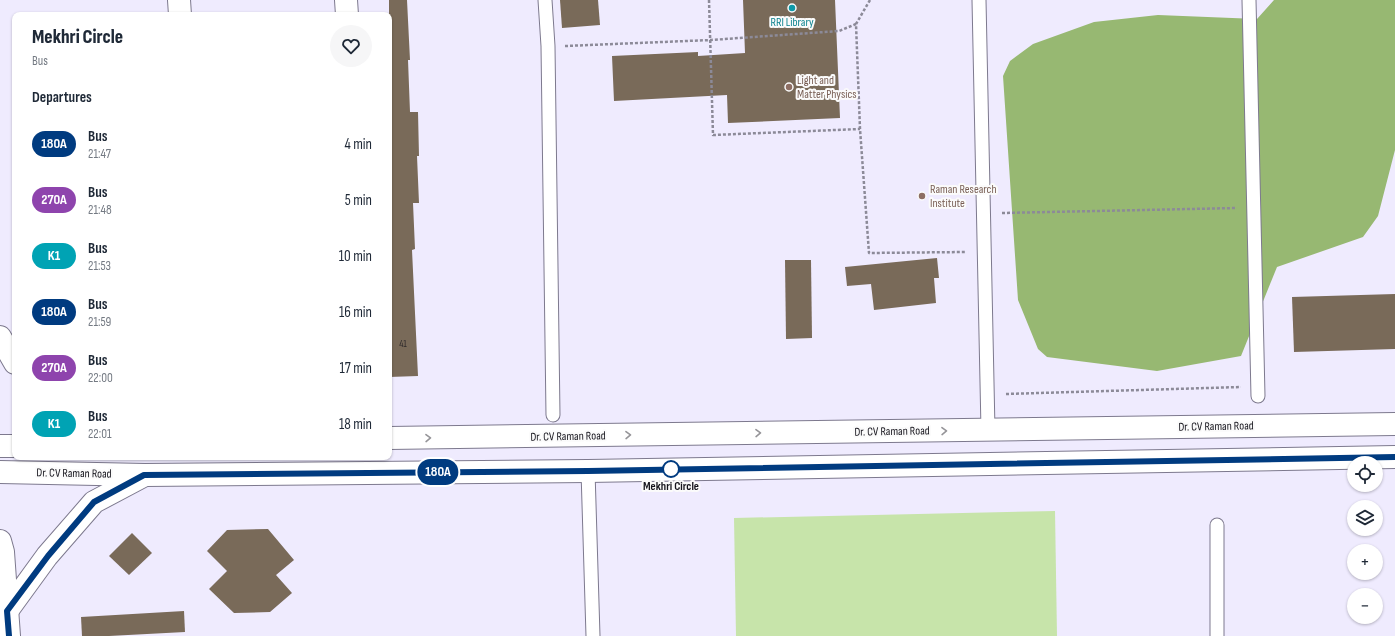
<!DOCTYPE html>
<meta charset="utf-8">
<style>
body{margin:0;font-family:"Sofia Sans Condensed",sans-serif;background:#f6f6f7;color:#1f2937;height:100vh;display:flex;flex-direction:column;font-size:15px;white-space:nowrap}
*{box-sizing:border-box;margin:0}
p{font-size:13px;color:#747a83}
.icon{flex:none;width:22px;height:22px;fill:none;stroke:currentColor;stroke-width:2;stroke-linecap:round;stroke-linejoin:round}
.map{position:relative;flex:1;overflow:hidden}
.side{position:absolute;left:12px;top:12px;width:380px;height:448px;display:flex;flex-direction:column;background:#fff;border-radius:8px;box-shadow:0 1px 3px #0004}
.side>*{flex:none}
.badge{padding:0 8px;border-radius:13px;font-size:14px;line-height:26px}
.controls{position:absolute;left:1347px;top:456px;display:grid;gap:8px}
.controls a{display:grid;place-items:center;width:36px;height:36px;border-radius:50%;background:#fff;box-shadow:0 1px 3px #0004;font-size:20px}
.map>.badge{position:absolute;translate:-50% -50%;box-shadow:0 0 0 2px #fff}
h2{padding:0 20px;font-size:15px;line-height:36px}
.round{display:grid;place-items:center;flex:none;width:42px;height:42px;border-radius:21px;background:#f6f6f7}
.head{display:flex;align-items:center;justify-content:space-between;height:68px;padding:0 20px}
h1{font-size:19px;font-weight:800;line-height:30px}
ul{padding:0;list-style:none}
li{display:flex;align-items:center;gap:12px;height:56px;padding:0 20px}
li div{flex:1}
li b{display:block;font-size:15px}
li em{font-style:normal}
li .badge{min-width:44px;font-weight:700;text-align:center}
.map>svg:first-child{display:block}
.green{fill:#c7e4aa}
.forest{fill:#97b872}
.building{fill:#796a59}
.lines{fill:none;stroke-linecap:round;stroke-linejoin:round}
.lane-casing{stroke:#7d798e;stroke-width:15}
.street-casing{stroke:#7d798e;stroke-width:24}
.primary-casing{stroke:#7d798e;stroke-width:24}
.highway-casing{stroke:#7d798e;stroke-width:24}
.path{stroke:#8c8a98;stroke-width:2.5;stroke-dasharray:3 2;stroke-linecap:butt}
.lane{stroke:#fff;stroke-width:13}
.street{stroke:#fff;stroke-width:22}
.primary{stroke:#fff;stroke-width:22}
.highway{stroke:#fff;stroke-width:22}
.oneway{stroke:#969599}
.line-casing{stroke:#fff;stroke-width:9}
.line{stroke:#003b80;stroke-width:6}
.culture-dot{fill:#0f9aa8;stroke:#fbfbfb;stroke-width:1.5}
.education-dot{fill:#8d6e63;stroke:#fbfbfb;stroke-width:1.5}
.stop-dot{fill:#fff;stroke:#003b80;stroke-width:2}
.labels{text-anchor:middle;stroke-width:4;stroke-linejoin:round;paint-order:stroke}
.number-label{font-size:10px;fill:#2e2a2b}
.culture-label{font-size:12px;fill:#0d838f;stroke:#fbfbfb}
.education-label{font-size:12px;fill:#785e54;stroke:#fbfbfb;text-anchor:start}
.street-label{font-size:12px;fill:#15141c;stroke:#fbfbfb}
.stop-label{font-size:12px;font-weight:bold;fill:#15141c;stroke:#fbfbfb}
</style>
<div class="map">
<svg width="1395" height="636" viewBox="0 0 1395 636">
<rect width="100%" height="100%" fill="#efebfe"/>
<!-- green -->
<path class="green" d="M 1055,511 L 1057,636 L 736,636 L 734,518 Z"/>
<!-- forest -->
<path class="forest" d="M 1274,0 L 1395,0 L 1395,150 L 1378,216 L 1363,237 L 1277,267 L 1241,356 L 1157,371 L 1047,357 L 1038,349 L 1018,300 L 1003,76 L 1010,61 L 1033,44 L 1094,22 L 1158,15 L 1257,19 Z"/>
<!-- building -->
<g class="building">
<path d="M 389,0 L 407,0 L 410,60 L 408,60 L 410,112 L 418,112 L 419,156 L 417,156 L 419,203 L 413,203 L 415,249 L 412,250 L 418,376 L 389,377 Z"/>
<path d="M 560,0 L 598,0 L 600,25 L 562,28 Z"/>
<path d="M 743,0 L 835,0 L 840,118 L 728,123 L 727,95 L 614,101 L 612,56 L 698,52 L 698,56 L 745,53 Z"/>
<path d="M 937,258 L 939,278 L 934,278 L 936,303 L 874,310 L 871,284 L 847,286 L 845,267 Z"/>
<path d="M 785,260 L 811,260 L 812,338 L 786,339 Z"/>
<path d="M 1395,294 L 1395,349 L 1294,352 L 1292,297 Z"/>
<path d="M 268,529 L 294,560 L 276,575 L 292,593 L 270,612 L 234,613 L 209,589 L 227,571 L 207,551 L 227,530 Z"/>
<path d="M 132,533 L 152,553 L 129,575 L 109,556 Z"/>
<path d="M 184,611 L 185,632 L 109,636 L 82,636 L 81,617 Z"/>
</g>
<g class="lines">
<!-- lane casing -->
<g class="lane-casing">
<g id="lane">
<path d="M 545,0 L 548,46 L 553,415"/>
<path d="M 979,0 L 988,430"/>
<path d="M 1249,0 L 1258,396"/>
<path d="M 588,471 L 593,636"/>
<path d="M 1217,636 L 1217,525"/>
</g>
</g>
<!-- street casing -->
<g class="street-casing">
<g id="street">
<path d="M 179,0 L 180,15"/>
<path d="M 346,0 L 347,15"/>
</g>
</g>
<!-- primary casing -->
<g class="primary-casing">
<g id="primary">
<path d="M 0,446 L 15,446"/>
<path d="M 0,472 L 145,475"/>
</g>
</g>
<!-- highway casing -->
<g class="highway-casing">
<g id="highway">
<path d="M 0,337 L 15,363"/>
<path d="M 389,438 L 1395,424"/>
<path d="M 0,541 L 3,552 L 9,636"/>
<path d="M 7,611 L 47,556 L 94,502 L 145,475 L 588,471 L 1395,457"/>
</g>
</g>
<!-- path -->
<g class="path">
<path d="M 709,0 L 713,135 L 860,129"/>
<path d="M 870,0 L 856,24 L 860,129 L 869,253 L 966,252"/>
<path d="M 565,46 L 711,40 L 839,31 L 856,24"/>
<path d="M 1002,213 L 1237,208"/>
<path d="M 1006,394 L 1241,387"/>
</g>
<!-- lane -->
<use href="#lane" class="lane"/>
<!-- street -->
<use href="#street" class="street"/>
<!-- primary -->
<use href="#primary" class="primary"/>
<!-- highway -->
<use href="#highway" class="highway"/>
</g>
<!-- one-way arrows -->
<defs><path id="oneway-chevron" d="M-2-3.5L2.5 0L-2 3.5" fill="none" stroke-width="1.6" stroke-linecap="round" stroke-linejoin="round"/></defs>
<g class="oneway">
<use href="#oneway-chevron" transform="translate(944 431) rotate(-1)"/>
<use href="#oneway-chevron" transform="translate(758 433) rotate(-1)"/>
<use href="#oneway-chevron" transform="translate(628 435) rotate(-1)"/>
<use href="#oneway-chevron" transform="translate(428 438) rotate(-1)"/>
</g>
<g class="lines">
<!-- line casing -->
<g class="line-casing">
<path id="line" d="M 9,636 L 7,611 L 48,556 L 94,502 L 144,475 L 588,471 L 1395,457"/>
</g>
<!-- line -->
<use href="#line" class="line"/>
</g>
<!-- markers -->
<circle class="culture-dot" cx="792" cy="8" r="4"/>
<g class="education-dot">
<circle cx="789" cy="87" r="4"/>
<circle cx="922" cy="196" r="4"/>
</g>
<circle class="stop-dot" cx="671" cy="469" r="8"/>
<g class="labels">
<!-- number labels -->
<g class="number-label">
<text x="403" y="347">41</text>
</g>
<!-- culture labels -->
<g class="culture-label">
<text x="792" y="26">RRI Library</text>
</g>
<!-- education labels -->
<g class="education-label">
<text x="797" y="84">Light and<tspan x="797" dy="14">Matter Physics</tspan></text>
<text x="930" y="193">Raman Research<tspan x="930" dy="14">Institute</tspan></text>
</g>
<!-- street labels -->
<g class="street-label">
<text transform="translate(1216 426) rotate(-1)" y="4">Dr. CV Raman Road</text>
<text transform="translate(892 431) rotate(-1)" y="4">Dr. CV Raman Road</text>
<text transform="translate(568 436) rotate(-1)" y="4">Dr. CV Raman Road</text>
<text transform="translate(74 473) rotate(1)" y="4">Dr. CV Raman Road</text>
</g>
<!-- stop labels -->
<g class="stop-label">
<text x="671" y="490">Mekhri Circle</text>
</g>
</g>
</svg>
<div class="controls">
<a><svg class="icon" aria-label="locate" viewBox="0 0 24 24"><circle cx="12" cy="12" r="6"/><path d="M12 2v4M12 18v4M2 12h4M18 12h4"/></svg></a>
<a><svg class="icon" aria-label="layers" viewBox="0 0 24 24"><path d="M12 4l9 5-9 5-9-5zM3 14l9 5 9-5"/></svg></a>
<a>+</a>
<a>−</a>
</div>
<b class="badge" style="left:438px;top:472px;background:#003b80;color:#fff">180A</b>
<section class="side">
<div class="head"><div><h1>Mekhri Circle</h1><p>Bus</p></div><a class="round"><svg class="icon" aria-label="heart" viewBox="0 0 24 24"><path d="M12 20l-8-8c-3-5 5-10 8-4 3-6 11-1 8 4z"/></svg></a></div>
<h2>Departures</h2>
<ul>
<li><span class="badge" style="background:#003b80;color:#fff">180A</span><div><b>Bus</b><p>21:47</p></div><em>4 min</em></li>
<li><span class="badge" style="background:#8e44ad;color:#fff">270A</span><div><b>Bus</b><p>21:48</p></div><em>5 min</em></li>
<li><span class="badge" style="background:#00a3b4;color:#fff">K1</span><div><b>Bus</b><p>21:53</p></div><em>10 min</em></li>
<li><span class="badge" style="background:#003b80;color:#fff">180A</span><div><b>Bus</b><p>21:59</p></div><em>16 min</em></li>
<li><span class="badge" style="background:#8e44ad;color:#fff">270A</span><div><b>Bus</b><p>22:00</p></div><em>17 min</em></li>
<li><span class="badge" style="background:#00a3b4;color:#fff">K1</span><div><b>Bus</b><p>22:01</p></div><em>18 min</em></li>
</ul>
</section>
</div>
